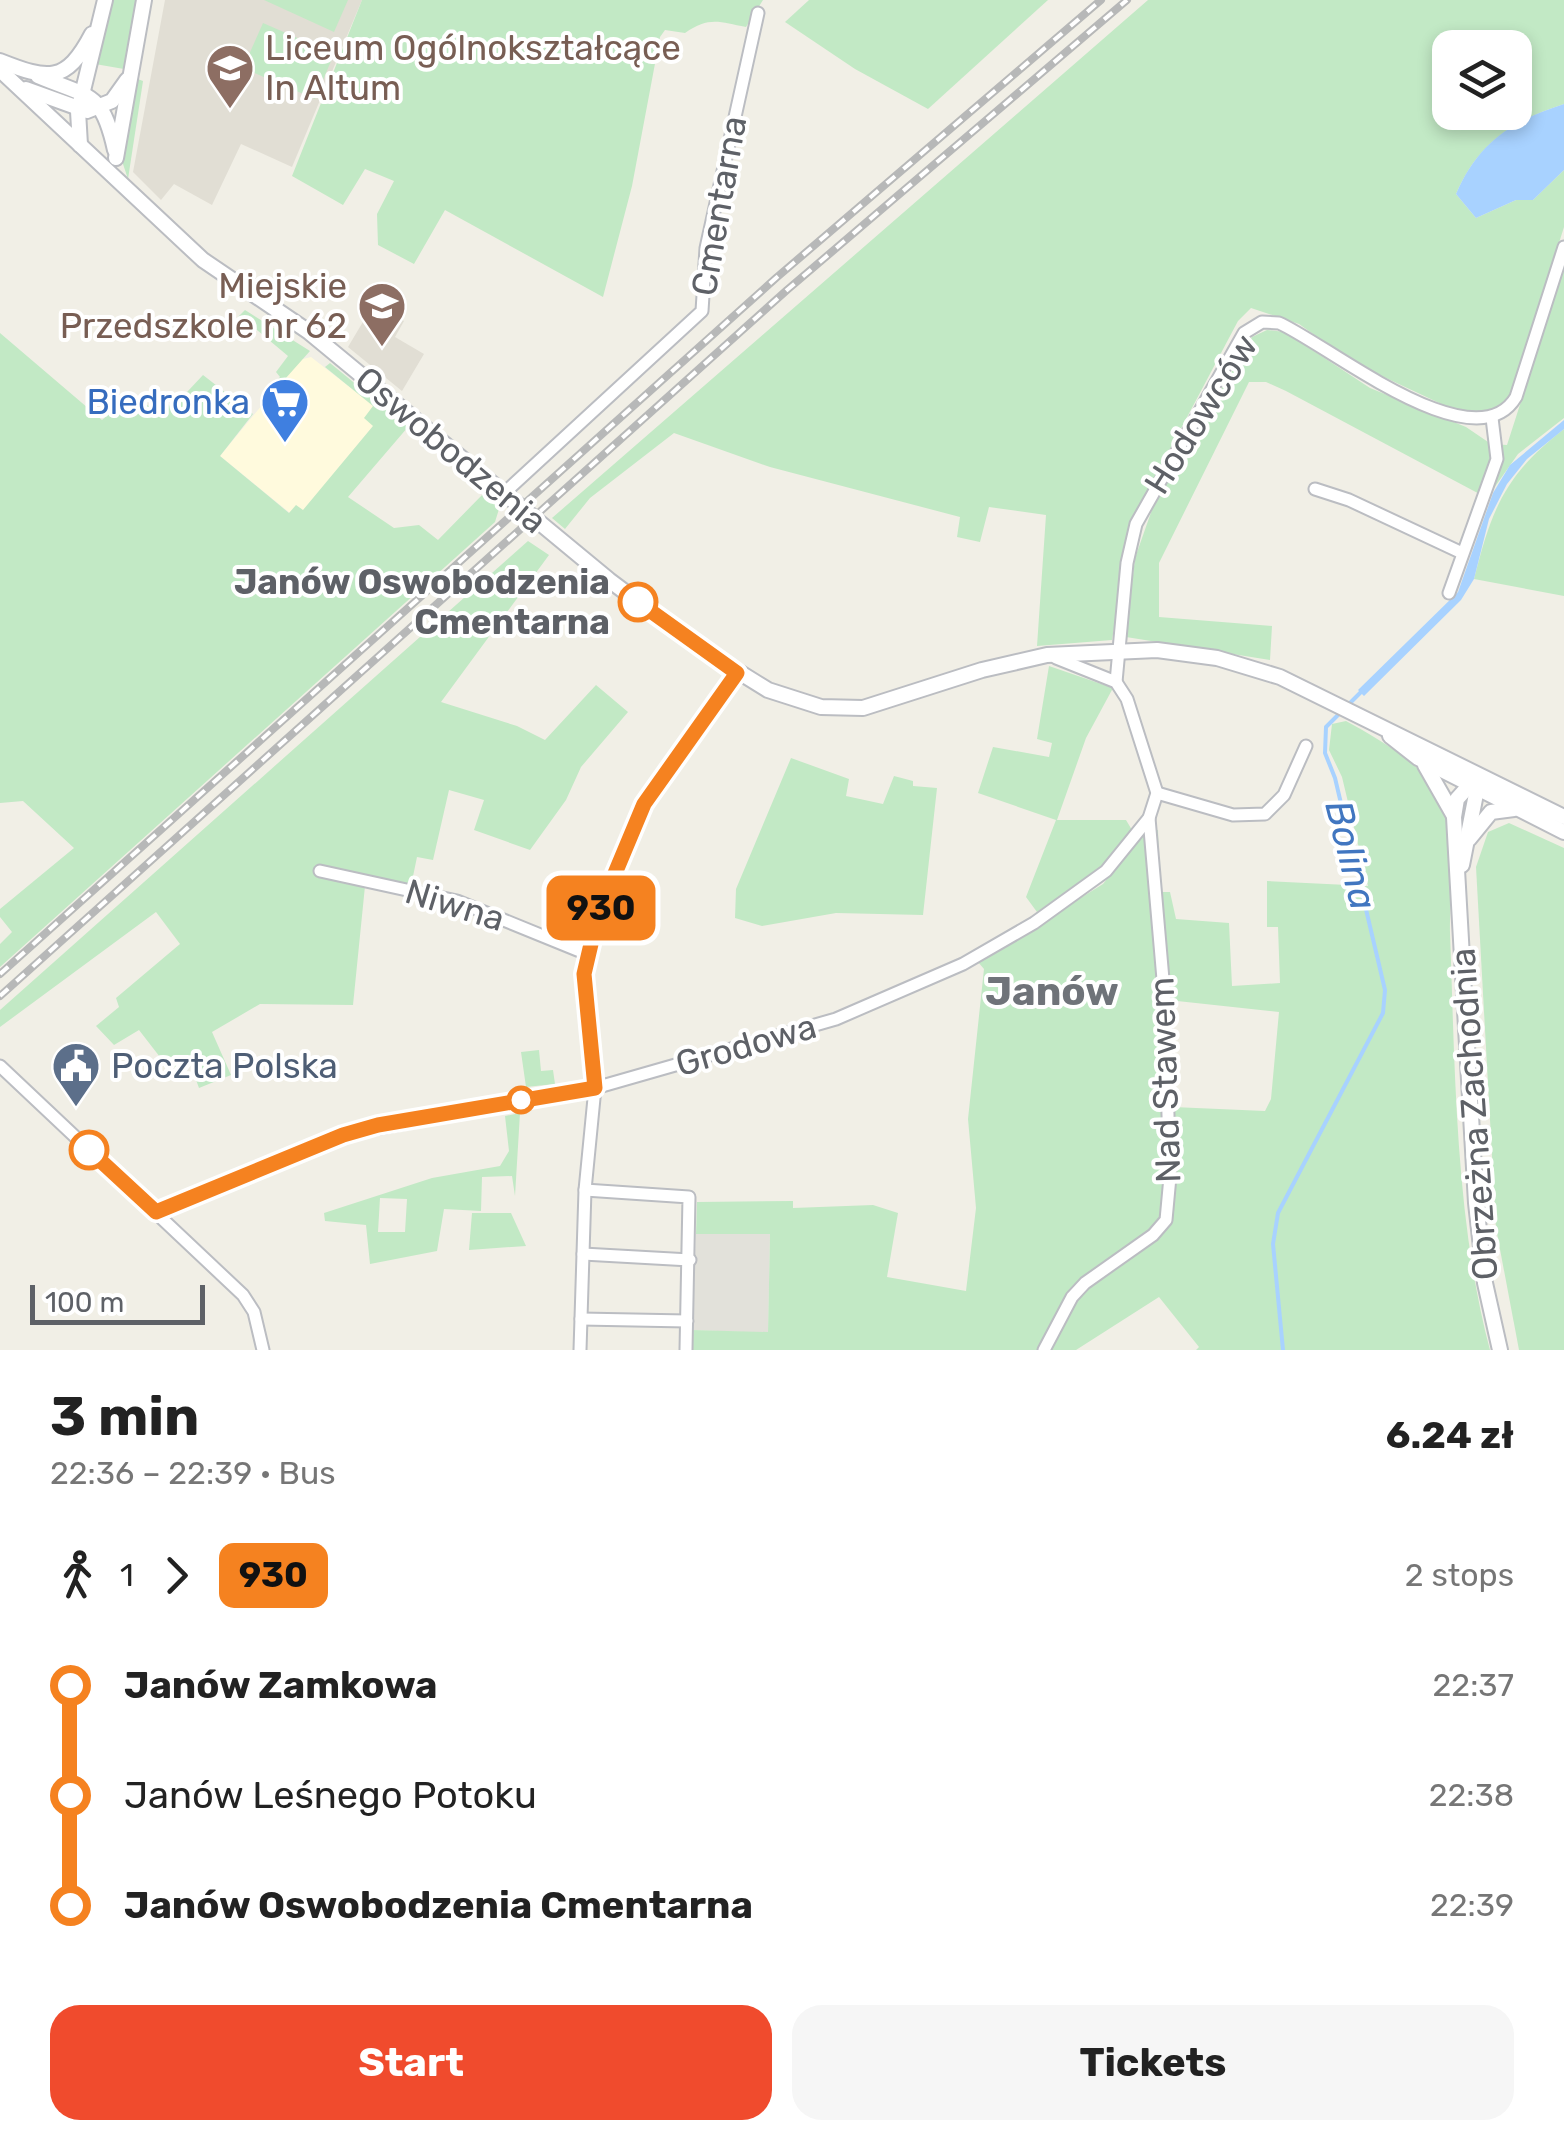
<!DOCTYPE html>
<meta charset="utf-8">
<style>
body{margin:0;font-family:Rubik,sans-serif;background:#f6f6f6;color:#222;height:100vh;display:flex;flex-direction:column;font-size:38px;white-space:nowrap}
*{box-sizing:border-box;margin:0}
p{font-size:32px;color:#767676}
.icon{flex:none;width:55px;height:55px;fill:none;stroke:currentColor;stroke-width:2;stroke-linecap:round;stroke-linejoin:round}
.map{position:relative;height:1350px;overflow:hidden}
.side{display:flex;flex-direction:column;background:#fff;flex:1}
.side>*{flex:none}
.badge{padding:0 20px;border-radius:15px;font-size:35px;line-height:65px}
.controls{position:absolute;left:1432px;top:30px;display:grid;gap:20px}
.controls a{display:grid;place-items:center;width:100px;height:100px;border-radius:20px;background:#fff;box-shadow:0 5px 15px #0003;font-size:50px}
.scale{position:absolute;left:30px;bottom:25px;width:175px;box-sizing:border-box;padding-left:10px;border:5px solid #5e6167;border-top:0;font-size:28px;line-height:35px;white-space:nowrap;color:#5e6167;-webkit-text-stroke:8px #fff;paint-order:stroke}
.map>.badge{position:absolute;translate:-50% -50%;box-shadow:0 0 0 5px #fff}
.legs{display:flex;align-items:center;gap:15px;height:110px;padding:0 50px;font-size:32px}
.legs p{margin-inline-start:auto}
.headline{display:flex;align-items:center;justify-content:space-between;height:170px;padding:0 50px}
h1{font-size:55px;font-weight:700;line-height:75px}
.primary-button{display:flex;gap:20px;margin-top:auto;padding:20px 50px}
.primary-button a{flex:1;height:115px;border-radius:30px;background:#f04b2d;color:#fff;font-size:40px;font-weight:700;line-height:115px;text-align:center}
.primary-button a+a{background:#f6f6f6;color:#222}
ul{padding:0 50px;list-style:none}
li{display:flex;align-items:center;gap:35px;height:110px;font-size:38px}
li i{display:grid;place-items:center;width:15px;height:100%;margin:0 12px;background:currentColor}
li i::after{content:'';width:25px;height:25px;margin:-12px;border:8px solid;border-radius:50%;background:#fff}
li p{margin-inline-start:auto}
li:first-child i{background:linear-gradient(#0000 50%,currentColor 0)}
li:last-child i{background:linear-gradient(currentColor 50%,#0000 0)}
.map>svg:first-child{display:block}
.commercial{fill:#fffadd}
.industrial{fill:#e2e1da}
.education{fill:#e1ded4}
.green{fill:#c2e9c5;fill-rule:evenodd}
.water{fill:#a8d2ff}
.lines{fill:none;stroke-linecap:round;stroke-linejoin:round}
.stream{stroke:#a8d2ff;stroke-width:4}
.minor-casing{stroke:#bbbdc2;stroke-width:15}
.tertiary-casing{stroke:#bbbdc2;stroke-width:18}
.minor{stroke:#fff;stroke-width:11}
.tertiary{stroke:#fff;stroke-width:14}
.rail-casing{stroke:#b7b8b8;stroke-width:8}
.rail{stroke:#fff;stroke-width:4;stroke-dasharray:11;stroke-linecap:butt}
.line-1-casing{stroke:#fff;stroke-width:22}
.line-1{stroke:#f58220;stroke-width:15}
.stop-1-dot{fill:#fff;stroke:#f58220;stroke-width:5}
.labels{text-anchor:middle;stroke-width:8;stroke-linejoin:round;paint-order:stroke}
.education-label{font-size:35px;fill:#785e54;stroke:#fff;text-anchor:start}
.street-label{font-size:35px;fill:#5e6167;stroke:#fff}
.shop-label{font-size:35px;fill:#366cbe;stroke:#fff;text-anchor:end}
.stop-label{font-size:35px;font-weight:bold;fill:#5e6167;stroke:#fff;text-anchor:end}
.service-label{font-size:35px;fill:#4e5e75;stroke:#fff;text-anchor:start}
.water-label{font-size:38px;font-style:italic;fill:#4176c0;stroke:#fff}
.quarter-label{font-size:40px;font-weight:bold;fill:#6f7379;stroke:#fff}
</style>
<div class="map">
<svg width="1564" height="1350" viewBox="0 0 1564 1350">
<rect width="100%" height="100%" fill="#f1efe6"/>
<!-- commercial -->
<path class="commercial" d="M 311,357 L 374,406 L 373,426 L 303,511 L 290,513 L 220,456 L 299,360 Z"/>
<!-- industrial -->
<path class="industrial" d="M 770,1233 L 768,1333 L 692,1330 L 696,1234 Z"/>
<!-- education -->
<g class="education">
<path d="M 165,0 L 362,0 L 292,167 L 241,144 L 212,205 L 174,184 L 161,200 L 133,172 Z"/>
<path d="M 373,305 L 404,321 L 395,337 L 424,354 L 402,391 L 348,347 Z"/>
</g>
<!-- green -->
<g class="green">
<path d="M 113,0 L 137,0 L 124,69 L 95,64 Z"/>
<path d="M 264,0 L 348,0 L 334,32 Z"/>
<path d="M 362,0 L 763,0 L 746,27 C 720,22 709,16 685,33 L 665,30 L 660,37 L 632,186 L 603,297 L 445,210 L 414,264 L 378,245 L 377,214 L 394,181 L 365,169 L 343,205 L 292,176 Z"/>
<path d="M 809,0 L 1048,0 L 928,109 L 855,69 L 785,22 Z"/>
<path d="M 1148,0 L 1564,0 L 1564,104 C 1512,121 1478,143 1456,194 L 1476,218 L 1516,200 L 1533,200 L 1564,170 L 1564,227 L 1509,401 C 1492,414 1472,415 1452,409 L 1354,363 L 1299,324 L 1251,308 L 1238,321 L 1132,521 L 1112,640 L 1037,646 L 1046,515 L 989,507 L 980,542 L 957,537 L 960,517 L 770,467 L 674,433 L 590,498 L 565,529 L 552,518 ZM 1450,48 L 1515,48 L 1515,112 L 1450,112 Z"/>
<path d="M 263,23 L 334,54 L 315,99 L 243,68 Z"/>
<path d="M 135,78 L 143,81 L 128,179 L 121,158 Z"/>
<path d="M 1564,268 L 1564,418 L 1518,454 L 1487,498 L 1286,391 L 1266,382 L 1249,382 L 1159,563 L 1159,617 L 1272,626 L 1270,660 L 1126,637 L 1135,558 L 1154,504 L 1252,337 L 1267,330 L 1285,332 L 1370,388 L 1466,427 L 1491,444 L 1507,445 Z"/>
<path d="M 245,310 L 310,351 L 269,397 L 266,392 L 280,377 L 276,372 L 288,356 L 245,320 L 237,328 L 237,318 Z"/>
<path d="M 0,333 L 102,420 L 134,393 L 153,410 L 164,400 L 172,408 L 203,375 L 253,414 L 220,456 L 289,513 L 296,505 L 303,510 L 373,426 L 364,418 L 373,406 L 325,367 L 330,363 L 408,427 L 348,497 L 394,528 L 419,525 L 438,540 L 484,493 L 499,509 L 495,522 L 0,967 L 0,944 L 12,932 L 0,917 L 0,909 L 74,848 L 23,801 L 0,803 Z"/>
<path d="M 1564,429 L 1564,596 L 1474,579 C 1492,508 1505,475 1564,429 Z"/>
<path d="M 528,541 L 549,555 L 441,702 L 517,726 L 545,740 L 596,685 L 628,712 L 581,767 L 566,800 L 530,850 L 474,830 L 484,800 L 449,790 L 433,860 L 417,857 L 411,886 L 365,886 L 353,1005 L 260,1004 L 212,1032 L 231,1075 L 199,1088 L 188,1058 L 170,1070 L 139,1030 L 114,1045 L 96,1026 L 119,1007 L 116,998 L 180,944 L 156,912 L 0,1027 L 0,1010 Z"/>
<path d="M 1049,666 L 1113,688 L 1086,738 L 1057,820 L 1126,820 L 1132,830 L 1101,868 L 1037,912 L 1026,897 L 1056,820 L 978,793 L 993,747 L 1049,757 L 1052,743 L 1037,739 Z"/>
<path d="M 1346,721 C 1379,739 1429,767 1444,804 C 1460,841 1449,892 1450,933 C 1455,1068 1455,1219 1490,1350 L 1196,1350 L 1199,1347 L 1159,1297 L 1076,1350 L 692,1350 L 692,1330 L 768,1332 L 770,1234 L 696,1234 L 697,1202 L 793,1201 L 793,1208 L 873,1205 L 898,1213 L 887,1277 L 966,1291 L 976,1208 L 968,1119 L 984,969 L 978,962 L 1103,884 L 1146,830 L 1158,830 L 1160,892 L 1170,892 L 1176,919 L 1229,923 L 1232,986 L 1280,983 L 1278,927 L 1267,927 L 1267,881 L 1368,886 L 1342,777 L 1329,750 L 1332,724 ZM 1168,1000 L 1279,1012 L 1271,1099 L 1265,1111 L 1173,1107 Z"/>
<path d="M 791,758 L 849,779 L 846,796 L 883,804 L 894,776 L 913,781 L 913,786 L 937,788 L 923,915 L 836,913 L 762,926 L 735,918 L 736,889 Z"/>
<path d="M 1509,823 L 1564,848 L 1564,1350 L 1519,1350 L 1496,1228 L 1476,867 L 1488,832 Z"/>
<path d="M 539,1050 L 541,1071 L 553,1070 L 555,1084 L 526,1087 L 521,1052 Z"/>
<path d="M 520,1113 L 515,1196 L 512,1176 L 482,1177 L 481,1211 L 444,1209 L 437,1251 L 370,1264 L 366,1225 L 325,1221 L 324,1213 L 432,1178 L 500,1166 L 509,1151 L 505,1116 ZM 380,1198 L 407,1199 L 405,1232 L 378,1232 Z"/>
<path d="M 472,1213 L 511,1213 L 526,1246 L 469,1250 Z"/>
</g>
<!-- water -->
<g class="water">
<path d="M 1564,104 L 1564,170 L 1533,200 L 1516,200 L 1476,218 L 1456,194 C 1478,143 1511,121 1564,104 Z"/>
<path d="M 1564,420 L 1564,429 L 1527,459 L 1507,484 L 1489,519 L 1474,579 L 1461,600 L 1364,696 L 1358,690 L 1458,592 L 1493,493 L 1510,465 Z"/>
</g>
<g class="lines">
<!-- stream -->
<g class="stream">
<path d="M 1349,704 L 1363,690"/>
<path d="M 1283,1350 L 1273,1244 L 1278,1213 L 1383,1013 L 1385,990 L 1335,778 L 1325,753 L 1326,727 L 1342,711"/>
</g>
<!-- minor casing -->
<g class="minor-casing">
<g id="minor">
<path d="M 1315,489 L 1349,500 L 1460,552"/>
<path d="M 502,495 L 702,311 L 706,248 L 758,13"/>
<path d="M 1449,593 L 1497,459 L 1492,418"/>
<path d="M 1116,682 L 1127,563 L 1136,524 L 1244,333 L 1262,322 L 1279,323 C 1327,344 1475,466 1516,397 L 1564,247"/>
<path d="M 1157,793 L 1233,815 L 1265,814 L 1284,795 L 1306,746"/>
<path d="M 320,871 L 457,901 L 587,954"/>
<path d="M 0,1066 L 243,1295 L 254,1312 L 263,1350"/>
<path d="M 585,1190 L 689,1197 L 686,1350"/>
<path d="M 156,1213 L 343,1135 L 595,1088 L 836,1019 L 963,964 L 1034,923 L 1106,871 L 1149,818 L 1157,793 L 1127,699 L 1116,682 L 1056,658"/>
<path d="M 583,1254 L 690,1260"/>
<path d="M 581,1319 L 687,1321"/>
<path d="M 580,1350 L 585,1190 L 595,1088 L 586,1008 L 587,954 L 598,914 L 644,804 L 737,673"/>
<path d="M 1044,1350 L 1072,1297 L 1085,1283 L 1153,1235 L 1166,1220 L 1170,1177 L 1164,991 L 1149,818"/>
</g>
</g>
<!-- tertiary casing -->
<g class="tertiary-casing">
<g id="tertiary">
<path d="M 0,61 C 48,80 66,84 92,34"/>
<path d="M 0,70 L 203,260 L 309,332 L 609,580 L 697,646 L 768,690 L 821,707 L 863,708 L 982,670 L 1047,655 L 1157,650 L 1217,658 L 1280,677 L 1564,817"/>
<path d="M 38,76 C 90,98 102,91 115,150"/>
<path d="M 26,89 L 87,111 L 112,101 L 127,80"/>
<path d="M 80,145 L 78,111 L 105,0"/>
<path d="M 116,158 L 144,0"/>
<path d="M 1390,736 L 1418,758 L 1564,832"/>
<path d="M 1425,765 L 1454,816"/>
<path d="M 1497,786 L 1466,789 L 1457,799 L 1454,817 L 1476,1203 L 1485,1283 L 1500,1350"/>
<path d="M 1469,839 L 1491,812 L 1514,809"/>
<path d="M 1462,865 L 1476,794 L 1474,784"/>
</g>
</g>
<!-- minor -->
<use href="#minor" class="minor"/>
<!-- tertiary -->
<use href="#tertiary" class="tertiary"/>
<!-- rail casing -->
<g class="rail-casing">
<g id="rail">
<path d="M 0,974 L 776,278 L 1101,0"/>
<path d="M 0,996 L 787,290 L 1127,0"/>
</g>
</g>
<!-- rail -->
<use href="#rail" class="rail"/>
</g>
<g class="lines">
<!-- line-1 casing -->
<g class="line-1-casing">
<path id="line-1" d="M 89,1150 L 156,1212 L 343,1135 L 378,1125 L 595,1088 L 584,974 L 598,914 L 644,804 L 737,673 L 638,602"/>
</g>
<!-- line-1 -->
<use href="#line-1" class="line-1"/>
</g>
<!-- icons -->
<defs>
<g id="school-pin" transform="scale(2.5)"><path d="M0 17L-7.5 6A9.5 9.5 0 1 1 7.5 6Z" fill="#8d6e63" stroke="#fff"/><path d="M0-5L7-2L0 1L-7-2ZM-4 1L0 2.5L4 1V4Q0 6-4 4Z" fill="#fff"/></g>
<g id="supermarket-pin" transform="scale(2.5)"><path d="M0 17L-7.5 6A9.5 9.5 0 1 1 7.5 6Z" fill="#3f7fe0" stroke="#fff"/><path d="M-6-5.5h2.5l.6 2H6L4.5 2H-2.5L-4.4-4H-6ZM-1.5 3.2a1.3 1.3 0 1 0 .1 0ZM3 3.2a1.3 1.3 0 1 0 .1 0Z" fill="#fff"/></g>
<g id="civic-pin" transform="scale(2.5)"><path d="M0 17L-7.5 6A9.5 9.5 0 1 1 7.5 6Z" fill="#5c6f8a" stroke="#fff"/><path d="M-.6-6.5H3V-4.5H.6V-3L4-1V1h2V6H-6V1h2V-1L-.6-3ZM-1.2 2.5V6h2.4V2.5Z" fill="#fff"/></g>
</defs>
<g fill-rule="evenodd">
<use href="#school-pin" x="230" y="68"/>
<use href="#school-pin" x="382" y="306"/>
<use href="#supermarket-pin" x="285" y="402"/>
<use href="#civic-pin" x="76" y="1066"/>
</g>
<!-- markers -->
<g class="stop-1-dot">
<circle cx="638" cy="602" r="18"/>
<circle cx="521" cy="1100" r="12"/>
<circle cx="89" cy="1150" r="18"/>
</g>
<g class="labels">
<!-- education labels -->
<g class="education-label">
<text x="265" y="60">Liceum Ogólnokształcące<tspan x="265" dy="40">In Altum</tspan></text>
<text x="347" y="298" text-anchor="end">Miejskie<tspan x="347" dy="40">Przedszkole nr 62</tspan></text>
</g>
<!-- street labels -->
<g class="street-label">
<text transform="translate(719 206) rotate(-80)" y="12">Cmentarna</text>
<text transform="translate(1201 414) rotate(-58)" y="12">Hodowców</text>
<text transform="translate(451 450) rotate(40)" y="12">Oswobodzenia</text>
<text transform="translate(455 905) rotate(17)" y="12">Niwna</text>
<text transform="translate(746 1045) rotate(-16)" y="12">Grodowa</text>
<text transform="translate(1165 1080) rotate(-92)" y="12">Nad Stawem</text>
<text transform="translate(1474 1114) rotate(-94)" y="12">Obrzeżna Zachodnia</text>
</g>
<!-- shop labels -->
<g class="shop-label">
<text x="250" y="414">Biedronka</text>
</g>
<!-- stop labels -->
<g class="stop-label">
<text x="610" y="594">Janów Oswobodzenia<tspan x="610" dy="40">Cmentarna</tspan></text>
</g>
<!-- service labels -->
<g class="service-label">
<text x="111" y="1078">Poczta Polska</text>
</g>
<!-- water labels -->
<g class="water-label">
<text transform="translate(1351 855) rotate(76)" y="13">Bolina</text>
</g>
<!-- quarter labels -->
<g class="quarter-label">
<text x="1052" y="1005">Janów</text>
</g>
</g>
</svg>
<div class="controls">
<a><svg class="icon" aria-label="layers" viewBox="0 0 24 24"><path d="M12 4l9 5-9 5-9-5zM3 14l9 5 9-5"/></svg></a>
</div>
<div class="scale">100 m</div>
<b class="badge" style="left:601px;top:908px;background:#f58220;color:#111">930</b>
</div>
<section class="side">
<div class="headline"><div><h1>3 min</h1><p>22:36 – 22:39 · Bus</p></div><b>6.24 zł</b></div>
<div class="legs"><svg class="icon" aria-label="walk" viewBox="0 0 24 24"><circle cx="13" cy="4" r="2"/><path d="M13 8l-2 6 4 7M11 14l-3 7M7 12l3-4h3l4 4"/></svg>1<svg class="icon" aria-label="forward" viewBox="0 0 24 24"><path d="M9 5l7 7-7 7"/></svg><b class="badge" style="background:#f58220;color:#111">930</b><p>2 stops</p></div>
<ul>
<li><i style="color:#f58220"></i><b>Janów Zamkowa</b><p>22:37</p></li>
<li><i style="color:#f58220"></i><span>Janów Leśnego Potoku</span><p>22:38</p></li>
<li><i style="color:#f58220"></i><b>Janów Oswobodzenia Cmentarna</b><p>22:39</p></li>
</ul>
<div class="primary-button"><a>Start</a><a>Tickets</a></div>
</section>
